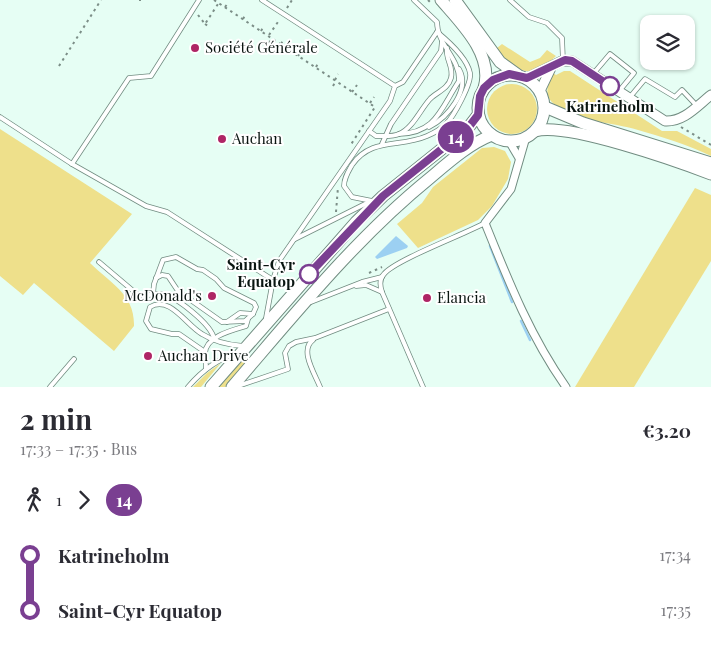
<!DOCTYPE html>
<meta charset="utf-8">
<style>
body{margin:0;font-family:"Playfair Display",serif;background:#f2f2f3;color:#2b2b33;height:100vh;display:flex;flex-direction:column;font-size:19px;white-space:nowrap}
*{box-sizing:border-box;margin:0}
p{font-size:16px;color:#7c7c81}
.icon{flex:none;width:28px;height:28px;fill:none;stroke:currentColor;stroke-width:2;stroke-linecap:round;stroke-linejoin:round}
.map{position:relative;height:387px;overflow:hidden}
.sheet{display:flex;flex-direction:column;background:#fff;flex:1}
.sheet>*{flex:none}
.badge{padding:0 10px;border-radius:16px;font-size:18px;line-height:32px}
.buttons{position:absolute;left:640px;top:15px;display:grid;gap:10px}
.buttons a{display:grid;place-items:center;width:55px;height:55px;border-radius:10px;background:#fff;box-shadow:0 1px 4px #0004;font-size:25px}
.map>.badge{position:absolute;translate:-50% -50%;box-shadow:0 0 0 2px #fff}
.legs{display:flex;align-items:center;gap:8px;height:55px;padding:0 20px;font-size:16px}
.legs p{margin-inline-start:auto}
.summary{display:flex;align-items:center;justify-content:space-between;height:85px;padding:0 20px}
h1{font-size:28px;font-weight:700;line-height:38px}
ul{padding:0 20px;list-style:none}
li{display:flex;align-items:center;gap:18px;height:55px;font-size:19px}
li i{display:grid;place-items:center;width:8px;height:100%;margin:0 6px;background:currentColor}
li i::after{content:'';width:12px;height:12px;margin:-6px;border:4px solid;border-radius:50%;background:#fff}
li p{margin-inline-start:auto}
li:first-child i{background:linear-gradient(#0000 50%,currentColor 0)}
li:last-child i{background:linear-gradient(currentColor 50%,#0000 0)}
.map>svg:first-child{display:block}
.green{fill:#eee08b}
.water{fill:#9cd0f2}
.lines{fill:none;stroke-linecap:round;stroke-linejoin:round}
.stream{stroke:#9cd0f2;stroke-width:2.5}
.service-casing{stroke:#718c81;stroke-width:5.5}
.minor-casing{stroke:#718c81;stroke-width:9}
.tertiary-casing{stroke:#718c81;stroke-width:11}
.primary-casing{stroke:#718c81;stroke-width:13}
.path{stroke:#7c8e87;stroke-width:2;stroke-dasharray:2.5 4;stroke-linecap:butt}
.service{stroke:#fff;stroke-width:4}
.minor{stroke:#fff;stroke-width:7}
.tertiary{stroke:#fff;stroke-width:9}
.primary{stroke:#fff;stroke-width:11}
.line-1-casing{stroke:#fff;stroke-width:11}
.line-1{stroke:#7a3f91;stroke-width:8}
.poi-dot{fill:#af2565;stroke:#fff;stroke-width:2}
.stop-1-dot{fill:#fff;stroke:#7a3f91;stroke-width:2.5}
.labels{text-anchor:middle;stroke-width:4;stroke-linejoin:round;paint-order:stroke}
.poi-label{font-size:15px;fill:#0a1511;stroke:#fff;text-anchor:start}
.stop-label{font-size:15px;font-weight:bold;fill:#0a1511;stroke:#fff}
</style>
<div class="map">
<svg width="711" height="387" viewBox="0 0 711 387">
<rect width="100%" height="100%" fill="#e6fef4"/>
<!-- green -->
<g class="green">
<path d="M 502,44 L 530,62 L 540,58 L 547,50 L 556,56 C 533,80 514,74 497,48 Z"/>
<path d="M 564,71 L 570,71 L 662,131 L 677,131 L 711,149 L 711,156 C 688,145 663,137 638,130 C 612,122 576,122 554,104 C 543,95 548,83 553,73 L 556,75 Z"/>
<circle cx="512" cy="109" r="25"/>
<path d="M 0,129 L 132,214 L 90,263 C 110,283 135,294 134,326 L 114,351 L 34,283 L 23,295 L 0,276 Z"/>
<path d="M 494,147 L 505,151 L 511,162 L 508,179 L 492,206 L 478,220 L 418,248 L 397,224 L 422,203 L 433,187 L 482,148 Z"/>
<path d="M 695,188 L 711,195 L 711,261 L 634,387 L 575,387 Z"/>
<path d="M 246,355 L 250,358 L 225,387 L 218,387 Z"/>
<path d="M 221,363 L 201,387 L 193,387 L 207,373 Z"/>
</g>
<!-- water -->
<path class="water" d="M 396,236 L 408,246 L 407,248 L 377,259 L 375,257 Z"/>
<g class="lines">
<!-- stream -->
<g class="stream">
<path d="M 490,246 L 512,302"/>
<path d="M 521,321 L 530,340"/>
</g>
<!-- service casing -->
<g class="service-casing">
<g id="service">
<path d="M 262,0 L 395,86 L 390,101 L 279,261 L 273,280 L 266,318"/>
<path d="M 510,0 L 529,17 L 547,23 L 562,38 L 563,61"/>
<path d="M 593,74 L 610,54 L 634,73 L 620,90"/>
<path d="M 395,86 L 403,82 L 437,32"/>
<path d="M 630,97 L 645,79 L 675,97 L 682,90 L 697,106"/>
<path d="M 0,117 L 72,164 L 129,78 L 151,76 L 199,0"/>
<path d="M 429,127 C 447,118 471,90 459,69"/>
<path d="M 369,131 L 376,136 C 383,136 393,137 399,134 C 413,128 420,110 430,99 C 437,92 448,89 451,78 C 454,67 445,59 447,48"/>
<path d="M 399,134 C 436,133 440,110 459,81 C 460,58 437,45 437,22 L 414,0"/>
<path d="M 382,144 L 391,124 L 441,51 L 442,41"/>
<path d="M 72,164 L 146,206 L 167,212 L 273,280"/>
<path d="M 372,201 L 352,197 L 344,186 C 344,178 348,172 352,165 C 371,137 400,148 427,136 C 434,133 441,129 446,124 C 454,116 472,83 470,73 C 467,58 448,41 437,32"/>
<path d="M 295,239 L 369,202"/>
<path d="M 99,262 L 138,295 C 146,297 153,293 161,294 C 175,295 212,325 214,339"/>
<path d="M 156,278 L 162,275 L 168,276 L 178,291 L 222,322 L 245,321 L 253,314"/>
<path d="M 356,286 L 366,285 L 382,292"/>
<path d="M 153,294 L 154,284 L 163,260 L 176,257 L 197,269 L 203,270 L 216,279 L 224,288 L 254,303 L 256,307 L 253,314 L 240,313 L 227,322"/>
<path d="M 311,302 L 362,282 L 382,277"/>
<path d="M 313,340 C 299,350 315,374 320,387"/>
<path d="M 205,352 L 179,334 L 172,334 L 151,329 L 146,321 L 150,307 C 170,295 186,325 202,334 C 213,341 230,345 243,346"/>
<path d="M 206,369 C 206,363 205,358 205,353 C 206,336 233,330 246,326 L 248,319"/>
<path d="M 238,386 L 288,369 L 285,353 L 289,346 L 296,342 L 315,338 L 389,309"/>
<path d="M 50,387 L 74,359"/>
<path d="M 188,387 C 201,372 216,359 236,354"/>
<path d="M 423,387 L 382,292 C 380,286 379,279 384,274 C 395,260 465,234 485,223"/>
</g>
</g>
<!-- minor casing -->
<g class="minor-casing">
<g id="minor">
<path d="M 526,137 L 511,189 L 485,223 C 508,280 530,336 566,387"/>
<path d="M 509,141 L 519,158"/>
</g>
</g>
<!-- tertiary casing -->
<g class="tertiary-casing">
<g id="tertiary">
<path d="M 527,78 L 562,61 L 572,61 L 665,121 C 684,122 697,106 711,95"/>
<path d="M 540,91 L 551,68"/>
</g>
</g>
<!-- primary casing -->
<g class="primary-casing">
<g id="primary">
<path d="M 441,0 C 461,23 494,55 484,88"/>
<path d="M 455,0 L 500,62 L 518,75"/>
<circle cx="511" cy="108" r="33"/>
<path d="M 545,107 L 583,123 L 711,163"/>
<path d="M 535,131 C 567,122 677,161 711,174"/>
<path d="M 211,387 L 356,222 L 383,196 L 468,128 L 478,115"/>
<path d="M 232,387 C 295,314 355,239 430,178 C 449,162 469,144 492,135"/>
</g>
</g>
<!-- path -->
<g class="path">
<path d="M 139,0 L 141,0"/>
<path d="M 214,0 L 375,107 L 350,146"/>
<path d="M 428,0 L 432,4"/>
<path d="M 225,7 L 228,3"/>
<path d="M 287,8 L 292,0"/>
<path d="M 198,15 L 205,24 L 218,4"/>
<path d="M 243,19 L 246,14"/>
<path d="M 205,24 L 210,27"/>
<path d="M 261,31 L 264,26"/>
<path d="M 269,35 L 280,19"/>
<path d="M 269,43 L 272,38"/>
<path d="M 281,44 L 284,39"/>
<path d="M 298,56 L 302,50"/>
<path d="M 59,66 L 101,0"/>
<path d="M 316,67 L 319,62"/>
<path d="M 335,80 L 338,74"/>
<path d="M 333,86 L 336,81"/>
<path d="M 352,92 L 357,85"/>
<path d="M 370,103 L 374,97"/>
<path d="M 681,127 L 711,145"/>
<path d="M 336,212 L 338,187"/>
<path d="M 369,273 L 382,267"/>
</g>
<!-- service -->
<use href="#service" class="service"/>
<!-- minor -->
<use href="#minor" class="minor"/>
<!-- tertiary -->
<use href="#tertiary" class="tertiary"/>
<!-- primary -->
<use href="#primary" class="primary"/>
</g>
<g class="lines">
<!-- line-1 casing -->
<g class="line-1-casing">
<path id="line-1" d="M 309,274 L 383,196 L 468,128 L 478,115 L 480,96 L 484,88 L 493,80 L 509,74 L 527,78 L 565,60 L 572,61 L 610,86"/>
</g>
<!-- line-1 -->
<use href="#line-1" class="line-1"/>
</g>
<!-- markers -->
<g class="poi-dot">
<circle cx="195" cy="48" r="5"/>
<circle cx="222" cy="139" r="5"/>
<circle cx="212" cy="296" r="5"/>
<circle cx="427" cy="298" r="5"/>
<circle cx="148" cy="356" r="5"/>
</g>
<g class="stop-1-dot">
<circle cx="610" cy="86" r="9"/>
<circle cx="309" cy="274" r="9"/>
</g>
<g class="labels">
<!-- poi labels -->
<g class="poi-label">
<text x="205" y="53">Société Générale</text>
<text x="232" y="144">Auchan</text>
<text x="202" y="301" text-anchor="end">McDonald's</text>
<text x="437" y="303">Elancia</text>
<text x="158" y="361">Auchan Drive</text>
</g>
<!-- stop labels -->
<g class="stop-label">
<text x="610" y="112">Katrineholm</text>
<text x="295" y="270" text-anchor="end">Saint-Cyr<tspan x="295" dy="17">Equatop</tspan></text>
</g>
</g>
</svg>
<div class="buttons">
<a><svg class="icon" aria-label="layers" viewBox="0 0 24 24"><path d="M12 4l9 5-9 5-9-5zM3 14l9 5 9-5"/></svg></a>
</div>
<b class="badge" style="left:456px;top:137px;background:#7a3f91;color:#fff">14</b>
</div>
<section class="sheet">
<div class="summary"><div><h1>2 min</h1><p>17:33 – 17:35 · Bus</p></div><b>€3.20</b></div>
<div class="legs"><svg class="icon" aria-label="walk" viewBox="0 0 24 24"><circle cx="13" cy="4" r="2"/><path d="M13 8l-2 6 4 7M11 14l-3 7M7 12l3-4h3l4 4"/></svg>1<svg class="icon" aria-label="forward" viewBox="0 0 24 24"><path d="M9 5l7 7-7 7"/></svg><b class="badge" style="background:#7a3f91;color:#fff">14</b></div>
<ul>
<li><i style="color:#7a3f91"></i><b>Katrineholm</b><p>17:34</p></li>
<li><i style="color:#7a3f91"></i><b>Saint-Cyr Equatop</b><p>17:35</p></li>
</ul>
</section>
